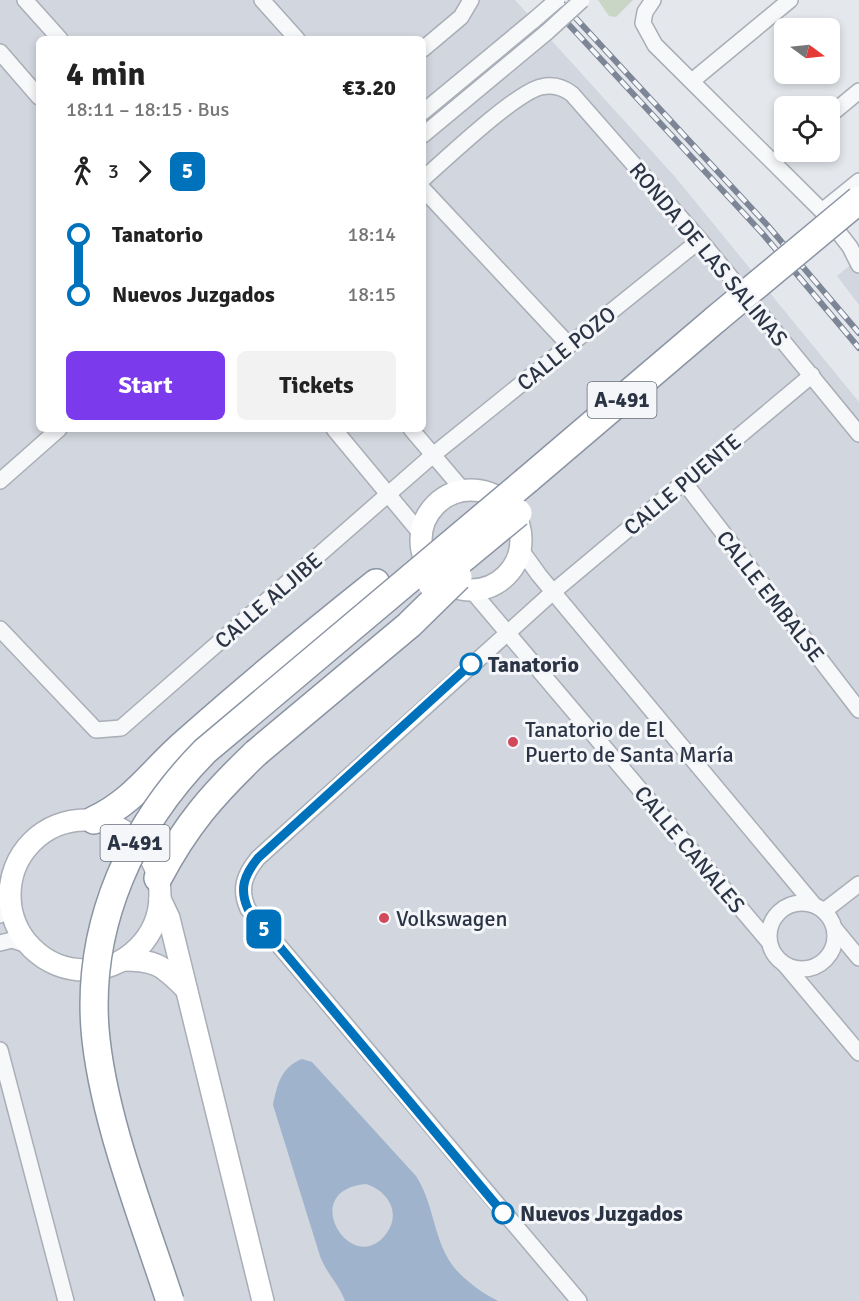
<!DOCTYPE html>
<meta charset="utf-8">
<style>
body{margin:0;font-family:Signika,sans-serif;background:#f2f2f2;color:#222;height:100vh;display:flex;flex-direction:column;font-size:22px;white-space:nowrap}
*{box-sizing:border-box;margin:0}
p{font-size:20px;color:#767676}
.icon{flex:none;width:33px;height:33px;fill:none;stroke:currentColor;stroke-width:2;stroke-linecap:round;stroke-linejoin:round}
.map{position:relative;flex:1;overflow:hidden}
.drawer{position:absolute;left:36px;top:36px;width:390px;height:396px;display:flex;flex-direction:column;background:#fff;border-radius:9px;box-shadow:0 3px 9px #0003}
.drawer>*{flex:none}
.badge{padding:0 12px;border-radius:9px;font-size:21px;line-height:39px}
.needle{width:39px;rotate:105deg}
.buttons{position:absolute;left:774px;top:18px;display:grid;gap:12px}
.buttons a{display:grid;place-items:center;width:66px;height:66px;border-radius:9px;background:#fff;box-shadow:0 3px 9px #0003;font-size:30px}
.map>.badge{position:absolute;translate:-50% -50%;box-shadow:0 0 0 3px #fff}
.legs{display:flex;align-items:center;gap:9px;height:66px;padding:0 30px;font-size:20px}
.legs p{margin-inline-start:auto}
.overview{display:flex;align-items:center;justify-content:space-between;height:102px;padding:0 30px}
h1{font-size:33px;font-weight:700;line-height:45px}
.button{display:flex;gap:12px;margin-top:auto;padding:12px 30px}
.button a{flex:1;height:69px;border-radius:9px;background:#7c3aed;color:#fff;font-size:24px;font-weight:700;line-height:69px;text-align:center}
.button a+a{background:#f2f2f2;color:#222}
ul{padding:0 30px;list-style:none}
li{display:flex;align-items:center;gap:21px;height:60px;font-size:22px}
li i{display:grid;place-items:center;width:9px;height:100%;margin:0 8px;background:currentColor}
li i::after{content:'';width:15px;height:15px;margin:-8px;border:4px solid;border-radius:50%;background:#fff}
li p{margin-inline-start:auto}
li:first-child i{background:linear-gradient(#0000 50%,currentColor 0)}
li:last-child i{background:linear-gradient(currentColor 50%,#0000 0)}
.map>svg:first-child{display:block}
.built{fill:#d2d6de;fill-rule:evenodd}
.green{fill:#c9d6c5}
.water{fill:#9fb4cc;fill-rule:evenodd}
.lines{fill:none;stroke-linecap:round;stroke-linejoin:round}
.street-casing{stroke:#a9aeb7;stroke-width:18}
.secondary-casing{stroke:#a9aeb7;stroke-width:24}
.highway-casing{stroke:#8b94a3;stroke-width:30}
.street{stroke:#f7f8fa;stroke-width:15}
.secondary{stroke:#fff;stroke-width:21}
.highway{stroke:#fff;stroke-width:27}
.rail-casing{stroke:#7d8696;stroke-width:6}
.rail{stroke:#f4f6f9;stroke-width:4;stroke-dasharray:11;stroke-linecap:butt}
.street-bridge-casing{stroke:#a9aeb7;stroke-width:18;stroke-linecap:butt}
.highway-bridge-casing{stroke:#8b94a3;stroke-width:30;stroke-linecap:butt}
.street-bridge{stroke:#f7f8fa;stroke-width:15}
.highway-bridge{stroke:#fff;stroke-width:27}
.line-1-casing{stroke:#fff;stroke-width:14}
.line-1{stroke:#0072bc;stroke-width:9}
.stop-1-dot{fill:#fff;stroke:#0072bc;stroke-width:3}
.poi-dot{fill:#d1495b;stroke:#f4f6f9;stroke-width:2}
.labels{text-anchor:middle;stroke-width:6;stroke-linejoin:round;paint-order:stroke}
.shield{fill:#f4f6f9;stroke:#676e7b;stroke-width:1.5}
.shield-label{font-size:21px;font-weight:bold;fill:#2b3445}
.street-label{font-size:22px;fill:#2b3445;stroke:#f4f6f9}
.stop-label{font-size:22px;font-weight:bold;fill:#2b3445;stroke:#f4f6f9;text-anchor:start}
.poi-label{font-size:22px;fill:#2b3445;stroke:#f4f6f9;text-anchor:start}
</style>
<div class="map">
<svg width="859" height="1301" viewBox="0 0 859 1301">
<rect width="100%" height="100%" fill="#e4e7ec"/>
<!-- built -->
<g class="built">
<path d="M 0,0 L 515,0 L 676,178 L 859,402 L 859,1301 L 0,1301 ZM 39,39 L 423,39 L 423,429 L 39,429 Z"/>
<path d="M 859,258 L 859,305 L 837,276 Z"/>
</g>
<!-- green -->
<path class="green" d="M 598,0 L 633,0 L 616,17 L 609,16 Z"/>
<!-- water -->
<path class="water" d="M 302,1059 L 312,1062 L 416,1176 C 432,1201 433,1229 446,1255 C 456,1275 479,1291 498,1301 L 345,1301 C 339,1284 326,1273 320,1256 L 273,1105 C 277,1085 281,1067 302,1059 ZM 366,1184 C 388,1191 402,1213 386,1234 C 352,1279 296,1190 366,1184 Z"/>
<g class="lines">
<!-- street casing -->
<g class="street-casing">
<g id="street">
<path d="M 25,0 L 60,39"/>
<path d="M 262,0 L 297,39"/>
<path d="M 653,0 L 645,12 L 643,23 L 655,45 L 822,211 L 850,247 L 859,265"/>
<path d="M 423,49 L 461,17 L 471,0"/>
<path d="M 0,52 L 39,97"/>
<path d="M 692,81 L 790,0"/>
<path d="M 423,112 L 534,20"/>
<path d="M 830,115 L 859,91"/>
<path d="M 423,135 L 547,32"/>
<path d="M 423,179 C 447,158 515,93 541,87 C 553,84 563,87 572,94 L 700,240 L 859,434"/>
<path d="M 423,189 L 569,345"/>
<path d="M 822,211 L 859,181"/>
<path d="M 334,429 L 421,534"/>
<path d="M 411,429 L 463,490"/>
<path d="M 0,481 L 59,429"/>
<path d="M 684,482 L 859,710"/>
<path d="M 521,550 L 539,575 L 814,905"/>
<path d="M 472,591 L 769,942"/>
<path d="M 0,629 L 96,730 L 121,728 L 433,455 L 700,240"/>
<circle cx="802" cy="936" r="33"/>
<path d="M 824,911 L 859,884"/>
<path d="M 0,915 L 10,898"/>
<path d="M 835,929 L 859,958"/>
<path d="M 0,943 L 12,940 L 30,946"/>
<path d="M 786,966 L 859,1053"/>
<path d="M 0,1050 L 66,1301"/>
<path d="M 579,1301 L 248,909 C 239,889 244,875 258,858 L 553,592 L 812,375"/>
</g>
</g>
<!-- secondary casing -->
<g class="secondary-casing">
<g id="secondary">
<circle cx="471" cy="540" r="50"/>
<circle cx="85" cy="895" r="75"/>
<path d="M 160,899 L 169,918 L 263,1301"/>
<path d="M 123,960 C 155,960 162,965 184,987"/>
</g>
</g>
<!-- highway casing -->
<g class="highway-casing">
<g id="highway">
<path d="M 527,480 L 716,319"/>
<path d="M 94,820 C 135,801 154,769 187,741 C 249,686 312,634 376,583"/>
<path d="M 158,878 C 186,825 212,795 256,753"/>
</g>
</g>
<!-- street -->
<use href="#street" class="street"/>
<!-- secondary -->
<use href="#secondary" class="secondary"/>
<!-- highway -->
<use href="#highway" class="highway"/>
<!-- rail casing -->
<g class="rail-casing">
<g id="rail">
<path d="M 546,0 L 762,233 L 859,348"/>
<path d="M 559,0 L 769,227 L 859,333"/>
</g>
</g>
<!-- rail -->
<use href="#rail" class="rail"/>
<!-- street-bridge casing -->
<g class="street-bridge-casing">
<g id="street-bridge">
<path d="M 534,20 L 557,0"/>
<path d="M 547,32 L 582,0"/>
</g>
</g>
<!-- highway-bridge casing -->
<g class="highway-bridge-casing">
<g id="highway-bridge">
<path d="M 716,319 L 859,200"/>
<path d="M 432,584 L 518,513"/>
<path d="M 256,753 L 409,625 L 458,577"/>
<path d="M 170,1301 C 143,1218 102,1116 95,1029 C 87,923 132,825 205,751 L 527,480"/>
</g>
</g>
<!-- street-bridge -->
<use href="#street-bridge" class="street-bridge"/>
<!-- highway-bridge -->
<use href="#highway-bridge" class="highway-bridge"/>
</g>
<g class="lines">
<!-- line-1 casing -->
<g class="line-1-casing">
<path id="line-1" d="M 471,664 L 258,858 C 244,875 239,889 248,909 L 503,1213"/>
</g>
<!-- line-1 -->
<use href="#line-1" class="line-1"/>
</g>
<!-- markers -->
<g class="stop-1-dot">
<circle cx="471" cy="664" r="10"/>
<circle cx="503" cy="1213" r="10"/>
</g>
<g class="poi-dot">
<circle cx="513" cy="742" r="6"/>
<circle cx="384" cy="918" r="6"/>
</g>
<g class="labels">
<!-- shield labels -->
<g class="shield">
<rect x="587.5" y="382" width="69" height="36" rx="4.5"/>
<rect x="100.5" y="825" width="69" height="36" rx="4.5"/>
</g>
<g class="shield-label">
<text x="622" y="407">A-491</text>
<text x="135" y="850">A-491</text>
</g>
<!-- street labels -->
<g class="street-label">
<text transform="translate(709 254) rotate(50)" y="8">RONDA DE LAS SALINAS</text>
<text transform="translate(566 348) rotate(-39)" y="8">CALLE POZO</text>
<text transform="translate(682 484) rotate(-40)" y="8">CALLE PUENTE</text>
<text transform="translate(771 596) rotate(52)" y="8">CALLE EMBALSE</text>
<text transform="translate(268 600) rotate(-41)" y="8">CALLE ALJIBE</text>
<text transform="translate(690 849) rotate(50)" y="8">CALLE CANALES</text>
</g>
<!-- stop labels -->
<g class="stop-label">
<text x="488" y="672">Tanatorio</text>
<text x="520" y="1221">Nuevos Juzgados</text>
</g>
<!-- poi labels -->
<g class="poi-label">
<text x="525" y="737">Tanatorio de El<tspan x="525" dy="25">Puerto de Santa María</tspan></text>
<text x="396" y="926">Volkswagen</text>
</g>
</g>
</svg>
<div class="buttons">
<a><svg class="needle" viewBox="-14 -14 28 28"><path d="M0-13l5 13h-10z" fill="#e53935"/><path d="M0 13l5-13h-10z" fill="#767676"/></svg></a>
<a><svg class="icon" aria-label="locate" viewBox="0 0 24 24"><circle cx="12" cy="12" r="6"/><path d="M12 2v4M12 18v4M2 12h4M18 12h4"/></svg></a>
</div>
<b class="badge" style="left:264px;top:929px;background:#0072bc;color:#fff">5</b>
<section class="drawer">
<div class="overview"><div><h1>4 min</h1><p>18:11 – 18:15 · Bus</p></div><b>€3.20</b></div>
<div class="legs"><svg class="icon" aria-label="walk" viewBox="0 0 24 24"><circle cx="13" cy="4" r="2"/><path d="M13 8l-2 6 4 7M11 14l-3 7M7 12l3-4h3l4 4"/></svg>3<svg class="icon" aria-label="forward" viewBox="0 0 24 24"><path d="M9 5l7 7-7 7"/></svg><b class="badge" style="background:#0072bc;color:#fff">5</b></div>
<ul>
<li><i style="color:#0072bc"></i><b>Tanatorio</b><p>18:14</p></li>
<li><i style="color:#0072bc"></i><b>Nuevos Juzgados</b><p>18:15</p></li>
</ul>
<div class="button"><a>Start</a><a>Tickets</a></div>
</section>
</div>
